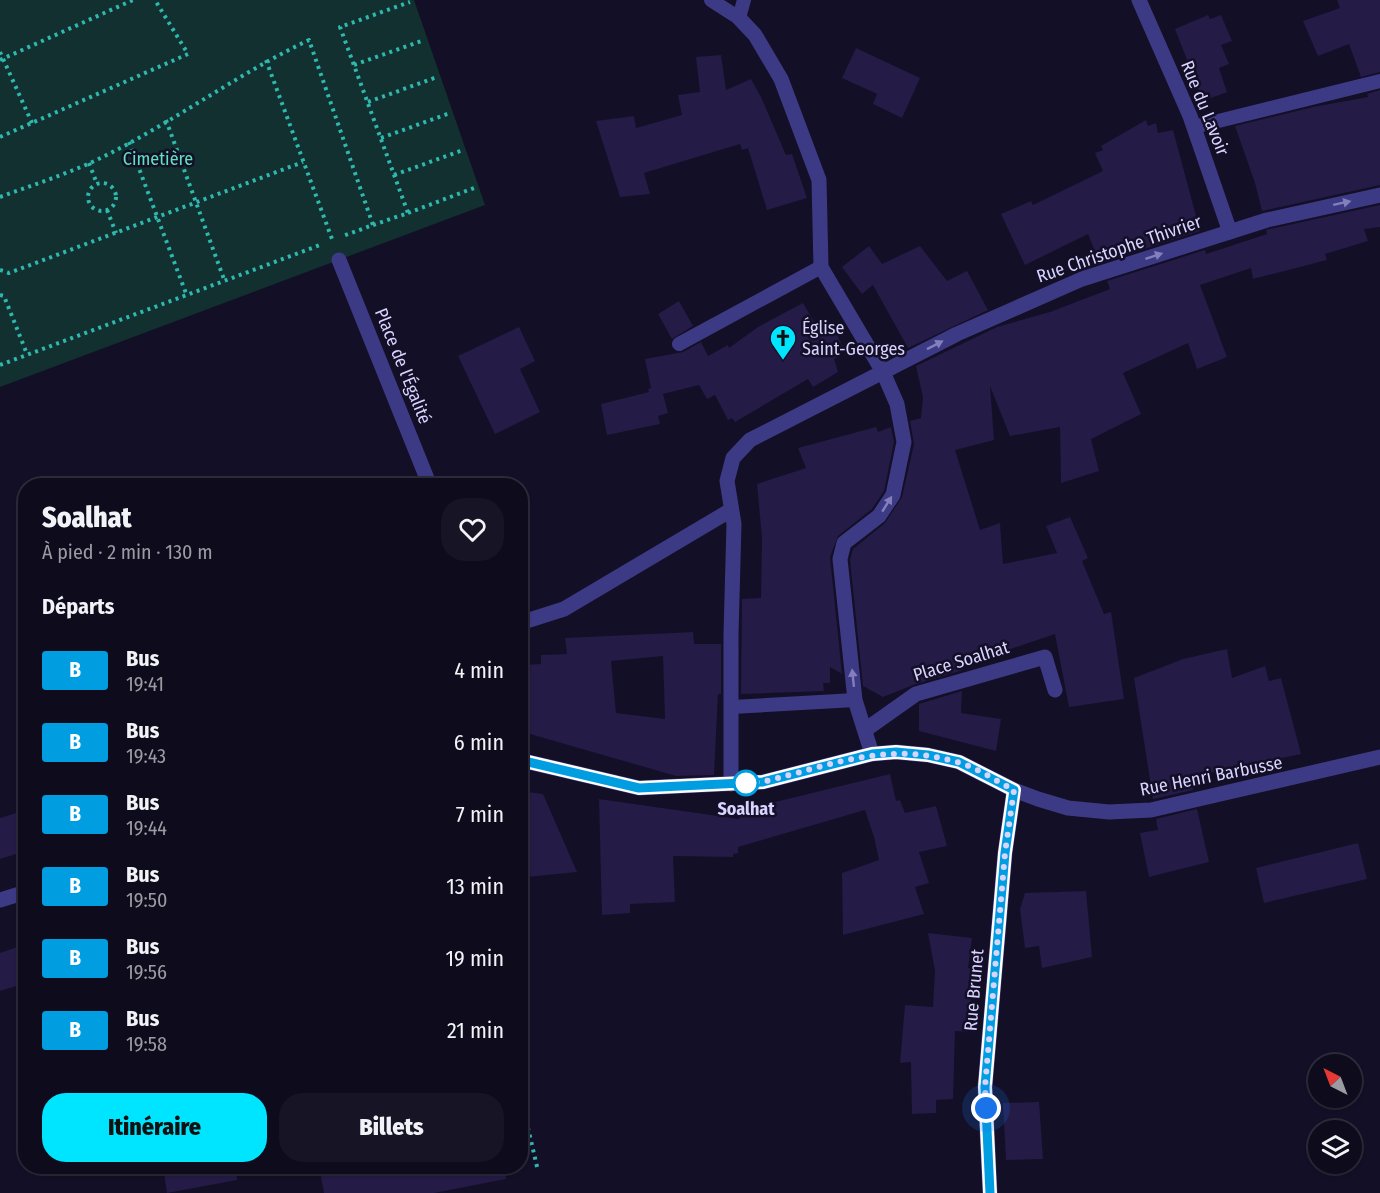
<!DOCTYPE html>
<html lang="fr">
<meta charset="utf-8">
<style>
body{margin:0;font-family:"Fira Sans Condensed",sans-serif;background:#171425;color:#f1f3f6;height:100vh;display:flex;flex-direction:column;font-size:22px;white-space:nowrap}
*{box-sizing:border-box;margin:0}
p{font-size:20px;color:#9b9ba3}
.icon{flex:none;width:33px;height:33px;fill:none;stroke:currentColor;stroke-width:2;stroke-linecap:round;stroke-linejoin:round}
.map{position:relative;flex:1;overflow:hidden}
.details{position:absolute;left:18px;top:478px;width:510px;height:696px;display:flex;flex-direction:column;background:#0e0b1c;border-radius:24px;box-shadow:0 2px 4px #0004,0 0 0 2px #2e2b3b}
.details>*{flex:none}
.badge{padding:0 12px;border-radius:4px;font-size:21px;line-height:39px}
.needle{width:39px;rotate:318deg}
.buttons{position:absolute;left:1308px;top:1054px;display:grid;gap:12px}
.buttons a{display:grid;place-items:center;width:54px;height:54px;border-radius:50%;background:#0e0b1c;box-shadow:0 2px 4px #0004,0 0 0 2px #2e2b3b;font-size:30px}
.you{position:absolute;width:30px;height:30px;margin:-15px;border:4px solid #fff;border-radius:50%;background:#1a73e8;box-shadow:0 0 0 9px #1a73e833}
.map>.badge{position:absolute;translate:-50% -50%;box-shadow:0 0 0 3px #fff}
h2{padding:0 24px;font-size:22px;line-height:54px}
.round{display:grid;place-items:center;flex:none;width:63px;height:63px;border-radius:24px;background:#171425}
.summary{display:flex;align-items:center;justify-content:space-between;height:102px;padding:0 24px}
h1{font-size:28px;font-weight:800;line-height:45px}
.cta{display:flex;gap:12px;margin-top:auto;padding:12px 24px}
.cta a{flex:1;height:69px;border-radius:24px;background:#00e5ff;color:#111;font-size:24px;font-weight:800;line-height:69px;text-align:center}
.cta a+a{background:#171425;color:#f1f3f6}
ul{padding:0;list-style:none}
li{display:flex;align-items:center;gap:18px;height:72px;padding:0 24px}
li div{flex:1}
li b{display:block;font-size:22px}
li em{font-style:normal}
li .badge{min-width:66px;font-weight:700;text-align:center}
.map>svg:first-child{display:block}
.green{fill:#12302f}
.building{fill:#241b47;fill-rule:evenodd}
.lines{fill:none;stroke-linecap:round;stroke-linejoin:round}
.path{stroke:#2fb8b0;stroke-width:4;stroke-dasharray:3 4.5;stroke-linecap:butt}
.service{stroke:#3d3a85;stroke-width:14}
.minor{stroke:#3d3a85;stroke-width:15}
.tertiary{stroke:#3d3a85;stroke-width:15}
.oneway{fill:#837fbc}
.line-casing{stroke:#fff;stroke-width:14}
.line{stroke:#009ee1;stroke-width:9}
.walk{stroke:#d9d4ff;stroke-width:6;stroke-dasharray:0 10.8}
.stop-dot{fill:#fff;stroke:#009ee1;stroke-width:3}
.labels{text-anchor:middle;stroke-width:5;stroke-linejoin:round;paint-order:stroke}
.street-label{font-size:18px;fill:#d9d4ff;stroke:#130f26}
.park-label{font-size:18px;fill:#5fe0c0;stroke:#130f26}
.poi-label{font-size:18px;fill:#d9d4ff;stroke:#130f26;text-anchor:start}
.stop-label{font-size:18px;font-weight:bold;fill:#d9d4ff;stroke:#130f26}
</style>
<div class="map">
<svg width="1380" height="1193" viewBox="0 0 1380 1193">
<rect width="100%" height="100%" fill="#130f26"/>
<!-- green -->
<path class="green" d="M 0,0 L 414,0 L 485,205 L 0,387 Z"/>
<!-- building -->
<g class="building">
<path d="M 1337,0 L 1380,0 L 1380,72 L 1361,77 L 1349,44 L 1318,56 L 1303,21 L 1340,8 Z"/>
<path d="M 1208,15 L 1210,19 L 1221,15 L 1232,41 L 1221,45 L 1229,64 L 1219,68 L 1227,92 L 1203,101 L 1175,29 Z"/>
<path d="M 856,48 L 920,78 L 902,118 L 873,104 L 877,94 L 842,78 Z"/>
<path d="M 721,55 L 726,90 L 751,79 L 761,97 L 786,155 L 792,154 L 807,198 L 767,210 L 748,148 L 742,150 L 740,144 L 644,173 L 650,194 L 620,197 L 596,121 L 634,116 L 636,128 L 682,115 L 678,95 L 700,92 L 696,57 Z"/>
<path d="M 1380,90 L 1380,185 L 1262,211 L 1255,183 L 1235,126 L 1313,107 L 1368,97 L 1367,94 Z"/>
<path d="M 1146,120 L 1148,126 L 1156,123 L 1158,133 L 1173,130 L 1200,231 L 1100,263 L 1088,234 L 1025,265 L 1001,214 L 1031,201 L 1033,205 L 1103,171 L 1095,153 L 1103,150 L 1101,146 Z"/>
<path d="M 1380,205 L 1380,227 L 1364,229 L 1368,241 L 1325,254 L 1327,260 L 1253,279 L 1251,268 L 1200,285 L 1227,357 L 1197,369 L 1188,343 L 1123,373 L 1141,414 L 1091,439 L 1099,471 L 1061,483 L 1060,427 L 1010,436 L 990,386 L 994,440 L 955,450 L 980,530 L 1000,523 L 1003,564 L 1057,553 L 1046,526 L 1070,517 L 1088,558 L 1082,561 L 1104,614 L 1111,612 L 1124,699 L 1069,707 L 1055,634 L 963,665 L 963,670 L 913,685 L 883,697 L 863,686 L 850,560 L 853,549 L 885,523 L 902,497 L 914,444 L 910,421 L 921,418 L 923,397 L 916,366 L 997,327 L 1050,312 L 1110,289 L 1107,281 L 1205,250 L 1206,254 L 1267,234 L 1266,230 L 1270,229 Z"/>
<path d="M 869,246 L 882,264 L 920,246 L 947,281 L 967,271 L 988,310 L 908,348 L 873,285 L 862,294 L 842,267 Z"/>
<path d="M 679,301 L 693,326 L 672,339 L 658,314 Z"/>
<path d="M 803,303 L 816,325 L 821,323 L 823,326 L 831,322 L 843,347 L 836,352 L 838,357 L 834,359 L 838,372 L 813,387 L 808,379 L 735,422 L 732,418 L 728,420 L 715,395 L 707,399 L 699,385 L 663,394 L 668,413 L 658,416 L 660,424 L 607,435 L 601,404 L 649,392 L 648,389 L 651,388 L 645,359 L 683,352 L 701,342 L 708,356 L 728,345 L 729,348 L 758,327 Z"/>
<path d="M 519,327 L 535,361 L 520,369 L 540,412 L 495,434 L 458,356 Z"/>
<path d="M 876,427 L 878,432 L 891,427 L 894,442 L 884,491 L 872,509 L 838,536 L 830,557 L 842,674 L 830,667 L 830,683 L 823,683 L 824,691 L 741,694 L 742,599 L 761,598 L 762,538 L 757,484 L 806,468 L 798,448 Z"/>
<path d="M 693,632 L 694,644 L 721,644 L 721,694 L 718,694 L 714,775 L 676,776 L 530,734 L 524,665 L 541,664 L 541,655 L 567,654 L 565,638 ZM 663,656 L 665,719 L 616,713 L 611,661 Z"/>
<path d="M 1227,649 L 1232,678 L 1265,666 L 1269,681 L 1281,678 L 1301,754 L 1190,777 L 1193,790 L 1153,799 L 1134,678 L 1183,659 Z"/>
<path d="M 962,691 L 961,713 L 1001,719 L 996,751 L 919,731 L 919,704 Z"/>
<path d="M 890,774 L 896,801 L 900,800 L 905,813 L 936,806 L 947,846 L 919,852 L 929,883 L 915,887 L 924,914 L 843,935 L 842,873 L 879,860 L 874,837 L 865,810 L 738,847 L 738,853 L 733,854 L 733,857 L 673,856 L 675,902 L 630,904 L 630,913 L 602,915 L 599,799 L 739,819 L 742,804 L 767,804 Z"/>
<path d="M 520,791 L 543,794 L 577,872 L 526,877 L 526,867 L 520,867 Z"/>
<path d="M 1197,809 L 1209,862 L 1149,877 L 1140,833 L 1158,830 L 1156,819 Z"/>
<path d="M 26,810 L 26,851 L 0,859 L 0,818 Z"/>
<path d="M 1358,843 L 1367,879 L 1264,903 L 1256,868 Z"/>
<path d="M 1086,891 L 1092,957 L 1042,968 L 1039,946 L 1025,948 L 1020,909 L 1025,893 Z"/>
<path d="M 928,933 L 972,938 L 968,968 L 973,969 L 968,1032 L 955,1031 L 953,1099 L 936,1100 L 936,1113 L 912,1114 L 911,1062 L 900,1063 L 905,1005 L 933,1007 L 935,971 Z"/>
<path d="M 26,944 L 26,983 L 0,991 L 0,953 Z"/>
<path d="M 1039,1102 L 1043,1159 L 1006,1160 L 1003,1103 Z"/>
<path d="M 163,1167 L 236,1167 L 237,1180 L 167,1193 Z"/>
<path d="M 319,1167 L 505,1167 L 506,1179 L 434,1193 L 324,1193 Z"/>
</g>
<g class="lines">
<!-- path -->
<g class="path">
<path d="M 0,52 L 32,123"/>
<path d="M 0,60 L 133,0"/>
<path d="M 266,60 L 332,239"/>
<path d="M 354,65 L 424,40"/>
<path d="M 368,102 L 437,77"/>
<path d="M 166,120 L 225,282"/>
<path d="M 0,137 L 188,54 L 155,0"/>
<path d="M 381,138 L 450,113"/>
<path d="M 129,142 L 187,296"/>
<path d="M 89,163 L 97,184"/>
<path d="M 394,175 L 463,150"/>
<circle cx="102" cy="197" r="14"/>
<path d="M 0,197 C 30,186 61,176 90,163 C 166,128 233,76 309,40 L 373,225 L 343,236"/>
<path d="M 107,210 L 116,233"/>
<path d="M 408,213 L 474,188"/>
<path d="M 373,225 L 408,213 L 340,27 L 410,2"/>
<path d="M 0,270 L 9,273 L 303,162"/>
<path d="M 0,295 L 4,296 L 27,354"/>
<path d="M 0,365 L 320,245"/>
<path d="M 520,1128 L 528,1128 L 538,1171"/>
</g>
<!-- service -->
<g class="service">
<path d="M 711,0 L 739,18 L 744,0"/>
<path d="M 1194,127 L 1380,81"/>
<path d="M 679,344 L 821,267"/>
<path d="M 732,707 L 855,700"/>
</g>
<!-- minor -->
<g class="minor">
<path d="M 1139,0 L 1190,116 L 1230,232"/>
<path d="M 739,18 L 755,35 L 781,79 L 819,180 L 821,267 L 883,372 L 897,404 L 904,442 L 893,495 L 879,516 L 844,543 L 840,559 L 855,700 L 872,754"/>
<path d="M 339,260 L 430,486"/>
<path d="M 520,623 L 564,609 L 731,510"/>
<path d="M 865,730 L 916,694 L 1045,657 L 1055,690"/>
<path d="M 731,784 L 731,634 L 734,524 L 727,481 L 733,458 L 750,440 L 957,334 L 1082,279 L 1267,220 L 1380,195"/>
<path d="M 990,1193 L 985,1087 L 1005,853 L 1014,790"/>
</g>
<!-- tertiary -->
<g class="tertiary">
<path d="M 520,760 L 639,788 L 763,782 L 872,754 L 896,752 L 928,755 L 959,762 L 1014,790 L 1038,799 L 1068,808 L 1109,812 L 1151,810 L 1380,757"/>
<path d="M 0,900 L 26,892"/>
</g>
</g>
<!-- one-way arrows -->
<defs><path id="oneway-solid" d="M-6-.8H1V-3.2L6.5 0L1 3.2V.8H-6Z" transform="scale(1.5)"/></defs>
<g class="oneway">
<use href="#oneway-solid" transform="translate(1342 203) rotate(-12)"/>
<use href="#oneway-solid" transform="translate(1154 256) rotate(-18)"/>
<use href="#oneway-solid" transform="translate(935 345) rotate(-27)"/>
<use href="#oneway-solid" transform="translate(887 504) rotate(-58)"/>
<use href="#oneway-solid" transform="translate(853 678) rotate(-96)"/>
</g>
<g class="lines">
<!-- line casing -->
<g class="line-casing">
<path id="line" d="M 520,760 L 639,788 L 763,782 L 872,754 L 896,752 L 928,755 L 959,762 L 1014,790 L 1005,853 L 985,1087 L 990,1193"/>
</g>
<!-- line -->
<use href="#line" class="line"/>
<!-- walk -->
<path class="walk" d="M 746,783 L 763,782 C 831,765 886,741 957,762 C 976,767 996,781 1014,790 L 1005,853 L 985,1087 L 986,1108"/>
</g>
<!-- icons -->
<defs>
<g id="church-pin" transform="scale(1.35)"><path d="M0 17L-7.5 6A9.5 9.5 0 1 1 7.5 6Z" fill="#00e5ff" stroke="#130f26"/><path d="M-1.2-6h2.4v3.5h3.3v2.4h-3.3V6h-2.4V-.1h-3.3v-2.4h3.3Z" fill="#111"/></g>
</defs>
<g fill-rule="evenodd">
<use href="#church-pin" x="783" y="338"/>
</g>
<!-- markers -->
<circle class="stop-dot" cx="746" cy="783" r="12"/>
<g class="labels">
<!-- street labels -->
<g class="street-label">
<text transform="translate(1205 108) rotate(68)" y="6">Rue du Lavoir</text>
<text transform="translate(1119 249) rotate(-19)" y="6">Rue Christophe Thivrier</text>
<text transform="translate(403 366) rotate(68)" y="6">Place de l'Égalité</text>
<text transform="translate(961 661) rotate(-17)" y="6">Place Soalhat</text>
<text transform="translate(1211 776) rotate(-11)" y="6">Rue Henri Barbusse</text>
<text transform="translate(974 990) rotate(-85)" y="6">Rue Brunet</text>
</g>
<!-- park labels -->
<g class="park-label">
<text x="158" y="165">Cimetière</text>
</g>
<!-- poi labels -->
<g class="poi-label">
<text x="802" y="334">Église<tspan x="802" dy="21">Saint-Georges</tspan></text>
</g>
<!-- stop labels -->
<g class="stop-label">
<text x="746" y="815">Soalhat</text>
</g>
</g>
</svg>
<div class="buttons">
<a><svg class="needle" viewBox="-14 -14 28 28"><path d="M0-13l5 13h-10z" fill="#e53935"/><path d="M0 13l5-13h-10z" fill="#9b9ba3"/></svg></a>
<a><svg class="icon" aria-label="layers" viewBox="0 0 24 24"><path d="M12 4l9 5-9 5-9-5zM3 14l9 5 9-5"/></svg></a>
</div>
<div class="you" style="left:986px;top:1108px"></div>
<section class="details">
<div class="summary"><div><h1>Soalhat</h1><p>À pied · 2 min · 130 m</p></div><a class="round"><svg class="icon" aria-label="heart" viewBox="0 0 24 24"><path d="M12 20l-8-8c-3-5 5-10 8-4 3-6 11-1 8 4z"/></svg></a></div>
<h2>Départs</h2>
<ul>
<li><span class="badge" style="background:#009ee1;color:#fff">B</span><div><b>Bus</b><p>19:41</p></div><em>4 min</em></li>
<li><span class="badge" style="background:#009ee1;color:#fff">B</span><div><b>Bus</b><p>19:43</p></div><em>6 min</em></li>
<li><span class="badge" style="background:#009ee1;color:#fff">B</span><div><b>Bus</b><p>19:44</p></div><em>7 min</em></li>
<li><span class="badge" style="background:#009ee1;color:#fff">B</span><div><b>Bus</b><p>19:50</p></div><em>13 min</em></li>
<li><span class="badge" style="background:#009ee1;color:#fff">B</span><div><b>Bus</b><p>19:56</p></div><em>19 min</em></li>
<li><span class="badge" style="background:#009ee1;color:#fff">B</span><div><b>Bus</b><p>19:58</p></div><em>21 min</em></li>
</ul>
<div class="cta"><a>Itinéraire</a><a>Billets</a></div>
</section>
</div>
